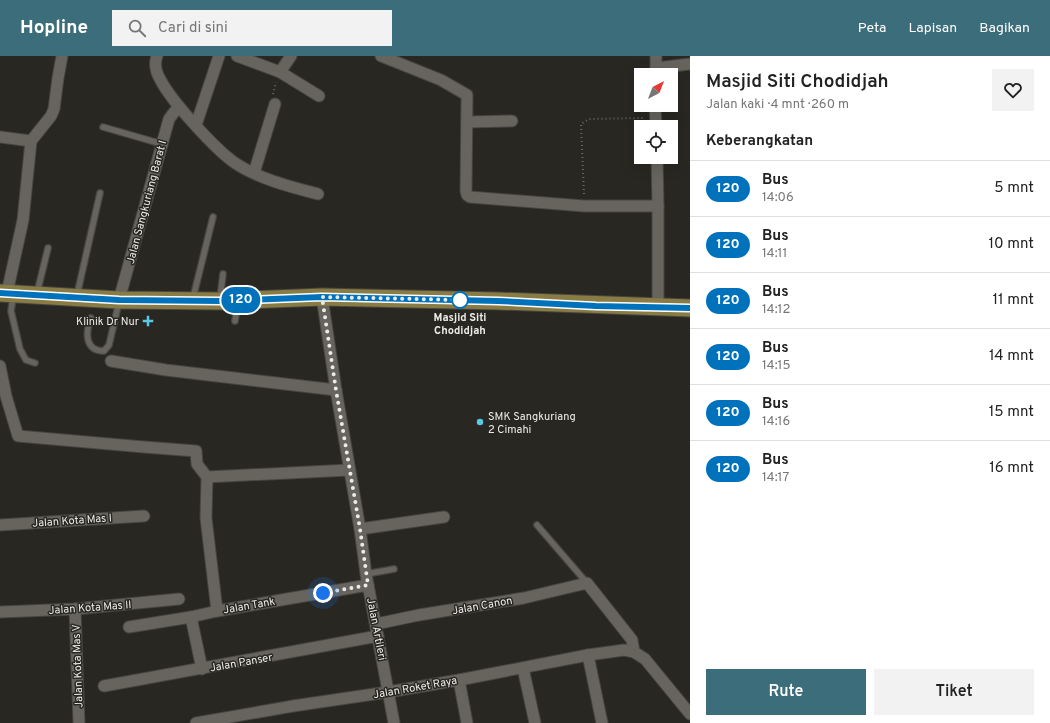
<!DOCTYPE html>
<html lang="id">
<meta charset="utf-8">
<style>
body{margin:0;font-family:Overpass,sans-serif;background:#f2f2f2;color:#222;height:100vh;display:flex;flex-direction:column;font-size:15px;white-space:nowrap}
*{box-sizing:border-box;margin:0}
p{font-size:13px;color:#767676}
.icon{flex:none;width:22px;height:22px;fill:none;stroke:currentColor;stroke-width:2;stroke-linecap:round;stroke-linejoin:round}
.map{position:relative;flex:1;overflow:hidden}
.side{display:flex;flex-direction:column;background:#fff;width:360px}
.side>*{flex:none}
.badge{padding:0 8px;border-radius:13px;font-size:14px;line-height:26px}
.needle{width:26px;rotate:42deg}
.fabs{position:absolute;left:634px;top:12px;display:grid;gap:8px}
.fabs a{display:grid;place-items:center;width:44px;height:44px;border-radius:0px;background:#fff;box-shadow:0 4px 16px #0002;font-size:20px}
.you{position:absolute;width:20px;height:20px;margin:-10px;border:3px solid #fff;border-radius:50%;background:#1a73e8;box-shadow:0 0 0 6px #1a73e833}
.map>.badge{position:absolute;translate:-50% -50%;box-shadow:0 0 0 2px #fff}
h2{padding:0 16px;font-size:15px;line-height:36px}
.round{display:grid;place-items:center;flex:none;width:42px;height:42px;border-radius:0px;background:#f2f2f2}
.headline{display:flex;align-items:center;justify-content:space-between;height:68px;padding:0 16px}
h1{font-size:19px;font-weight:600;line-height:30px}
.cta{display:flex;gap:8px;margin-top:auto;padding:8px 16px}
.cta a{flex:1;height:46px;border-radius:0px;background:#3c6d7a;color:#fff;font-size:16px;font-weight:600;line-height:46px;text-align:center}
.cta a+a{background:#f2f2f2;color:#222}
ul{padding:0;list-style:none}
li{display:flex;align-items:center;gap:12px;height:56px;padding:0 16px;border-top:1px solid #e0e0e0}
li div{flex:1}
li b{display:block;font-size:15px}
li em{font-style:normal}
li .badge{min-width:44px;font-weight:700;text-align:center}
header{display:flex;align-items:center;gap:24px;box-sizing:border-box;height:56px;padding:0 20px;background:#3c6d7a;color:#fff}
header strong{font-size:19px}
nav{display:flex;gap:22px;margin-inline-start:auto;font-size:14px}
.search{width:280px;height:36px;background:#f2f2f2;display:flex;align-items:center;gap:10px;box-sizing:border-box;padding:0 14px;border-radius:0px;color:#767676;font-size:15px}
main{display:flex;flex:1;min-height:0}
.map>svg:first-child{display:block}
.lines{fill:none;stroke-linecap:round;stroke-linejoin:round}
.service-casing{stroke:#464540;stroke-width:8}
.minor-casing{stroke:#464540;stroke-width:13}
.primary-casing{stroke:#464540;stroke-width:19}
.path{stroke:#696863;stroke-width:2;stroke-dasharray:1 3;stroke-linecap:butt}
.service{stroke:#66645d;stroke-width:5.5}
.minor{stroke:#66645d;stroke-width:11}
.primary{stroke:#887b44;stroke-width:17}
.line-casing{stroke:#fff;stroke-width:9}
.line{stroke:#0072bc;stroke-width:6}
.walk{stroke:#ecebe8;stroke-width:4;stroke-dasharray:0 7.2}
.stop-dot{fill:#fff;stroke:#0072bc;stroke-width:2}
.poi-dot{fill:#5bc8e6;stroke:#292722;stroke-width:1.5}
.labels{text-anchor:middle;stroke-width:3;stroke-linejoin:round;paint-order:stroke}
.street-label{font-size:11px;fill:#ecebe8;stroke:#292722}
.stop-label{font-size:11px;font-weight:bold;fill:#ecebe8;stroke:#292722}
.poi-label{font-size:11px;fill:#ecebe8;stroke:#292722;text-anchor:end}
</style>
<header>
<strong>Hopline</strong>
<div class="search"><svg class="icon" aria-label="search" viewBox="0 0 24 24"><circle cx="10" cy="10" r="6"/><path d="M15 15l6 6"/></svg>Cari di sini</div>
<nav><a>Peta</a><a>Lapisan</a><a>Bagikan</a></nav>
</header>
<main>
<div class="map">
<svg width="690" height="667" viewBox="0 0 690 667">
<rect width="100%" height="100%" fill="#292722"/>
<g class="lines">
<!-- service casing -->
<g class="service-casing">
<g id="service">
<path d="M 103,71 L 162,88"/>
<path d="M 37,237 L 48,192"/>
<path d="M 77,239 L 100,137"/>
<path d="M 13,241 L 11,255 L 20,293 L 26,304 L 35,307"/>
<path d="M 193,242 L 213,161"/>
<path d="M 220,243 L 223,218"/>
<path d="M 91,262 C 85,277 85,295 104,295 L 109,289 L 119,246"/>
<path d="M 235,265 L 238,246"/>
<path d="M 537,469 L 587,527"/>
<path d="M 366,518 L 394,513"/>
</g>
</g>
<!-- minor casing -->
<g class="minor-casing">
<g id="minor">
<path d="M 157,0 C 154,8 156,16 160,23 C 171,45 215,93 235,107 C 259,123 291,131 318,138"/>
<path d="M 237,0 L 280,16 L 319,40"/>
<path d="M 381,0 L 441,24 L 467,39 L 466,135 L 467,139 L 470,141 L 584,150 L 658,150"/>
<path d="M 656,0 L 656,18"/>
<path d="M 656,12 L 690,8"/>
<path d="M 280,16 L 291,0"/>
<path d="M 655,49 L 656,71"/>
<path d="M 467,66 L 512,65"/>
<path d="M 196,69 L 219,0"/>
<path d="M 0,81 L 31,85"/>
<path d="M 31,85 L 51,60 L 54,53 L 58,22 L 62,0"/>
<path d="M 657,101 L 658,150 L 658,250"/>
<path d="M 254,117 L 275,48"/>
<path d="M 7,237 L 23,164 L 31,85"/>
<path d="M 322,241 L 336,334 L 360,473 L 366,518 L 394,667"/>
<path d="M 119,244 L 169,63 L 175,55 L 180,52"/>
<path d="M 111,305 L 166,314 L 336,334"/>
<path d="M 0,310 L 6,340 L 18,380 L 144,391 L 196,395 L 197,408 L 207,421 L 206,462 L 217,555"/>
<path d="M 207,421 L 349,414"/>
<path d="M 0,469 L 144,460"/>
<path d="M 360,473 L 444,461"/>
<path d="M 75,553 L 79,667"/>
<path d="M 0,556 L 75,553 L 179,543"/>
<path d="M 191,561 L 202,613"/>
<path d="M 376,568 L 419,559 L 524,542 L 587,527 L 632,584 L 634,596 L 645,603 L 690,658"/>
<path d="M 129,571 L 191,561 L 217,555 L 368,529"/>
<path d="M 588,599 L 602,667"/>
<path d="M 523,612 L 535,667"/>
<path d="M 459,624 L 467,667"/>
<path d="M 104,630 L 378,580"/>
<path d="M 196,667 L 293,650 L 388,636 L 459,624 L 588,599 L 624,594 L 634,596"/>
</g>
</g>
<!-- primary casing -->
<g class="primary-casing">
<path id="primary" d="M 0,237 L 119,244 L 219,245 L 322,241 L 498,245 L 690,252"/>
</g>
<!-- path -->
<g class="path">
<path d="M 273,38 L 276,26"/>
<path d="M 584,138 L 581,68 L 589,63 L 644,62"/>
</g>
<!-- service -->
<use href="#service" class="service"/>
<!-- minor -->
<use href="#minor" class="minor"/>
<!-- primary -->
<use href="#primary" class="primary"/>
</g>
<g class="lines">
<!-- line casing -->
<g class="line-casing">
<path id="line" d="M 0,237 L 119,244 L 220,245 L 322,241 L 498,245 L 596,250 L 690,252"/>
</g>
<!-- line -->
<use href="#line" class="line"/>
<!-- walk -->
<path class="walk" d="M 323,537 L 368,529 L 360,473 L 336,334 L 322,241 L 462,244 L 460,244"/>
</g>
<!-- markers -->
<circle class="stop-dot" cx="460" cy="244" r="8"/>
<g class="poi-dot">
<path d="M146 259h4v4h4v4h-4v4h-4v-4h-4v-4h4z"/>
<circle cx="480" cy="366" r="4"/>
</g>
<g class="labels">
<!-- street labels -->
<g class="street-label">
<text transform="translate(146 146) rotate(-75)" y="4">Jalan Sangkuriang Barat I</text>
<text transform="translate(72 464) rotate(-4)" y="4">Jalan Kota Mas I</text>
<text transform="translate(249 549) rotate(-10)" y="4">Jalan Tank</text>
<text transform="translate(482 549) rotate(-10)" y="4">Jalan Canon</text>
<text transform="translate(90 551) rotate(-4)" y="4">Jalan Kota Mas II</text>
<text transform="translate(377 573) rotate(79)" y="4">Jalan Artileri</text>
<text transform="translate(241 606) rotate(-10)" y="4">Jalan Panser</text>
<text transform="translate(77 610) rotate(-92)" y="4">Jalan Kota Mas V</text>
<text transform="translate(415 631) rotate(-10)" y="4">Jalan Roket Raya</text>
</g>
<!-- stop labels -->
<g class="stop-label">
<text x="460" y="265">Masjid Siti<tspan x="460" dy="13">Chodidjah</tspan></text>
</g>
<!-- poi labels -->
<g class="poi-label">
<text x="139" y="269">Klinik Dr Nur</text>
<text x="488" y="364" text-anchor="start">SMK Sangkuriang<tspan x="488" dy="13">2 Cimahi</tspan></text>
</g>
</g>
</svg>
<div class="fabs">
<a><svg class="needle" viewBox="-14 -14 28 28"><path d="M0-13l5 13h-10z" fill="#e53935"/><path d="M0 13l5-13h-10z" fill="#767676"/></svg></a>
<a><svg class="icon" aria-label="locate" viewBox="0 0 24 24"><circle cx="12" cy="12" r="6"/><path d="M12 2v4M12 18v4M2 12h4M18 12h4"/></svg></a>
</div>
<div class="you" style="left:323px;top:537px"></div>
<b class="badge" style="left:241px;top:244px;background:#0072bc;color:#fff">120</b>
</div>
<section class="side">
<div class="headline"><div><h1>Masjid Siti Chodidjah</h1><p>Jalan kaki · 4 mnt · 260 m</p></div><a class="round"><svg class="icon" aria-label="heart" viewBox="0 0 24 24"><path d="M12 20l-8-8c-3-5 5-10 8-4 3-6 11-1 8 4z"/></svg></a></div>
<h2>Keberangkatan</h2>
<ul>
<li><span class="badge" style="background:#0072bc;color:#fff">120</span><div><b>Bus</b><p>14:06</p></div><em>5 mnt</em></li>
<li><span class="badge" style="background:#0072bc;color:#fff">120</span><div><b>Bus</b><p>14:11</p></div><em>10 mnt</em></li>
<li><span class="badge" style="background:#0072bc;color:#fff">120</span><div><b>Bus</b><p>14:12</p></div><em>11 mnt</em></li>
<li><span class="badge" style="background:#0072bc;color:#fff">120</span><div><b>Bus</b><p>14:15</p></div><em>14 mnt</em></li>
<li><span class="badge" style="background:#0072bc;color:#fff">120</span><div><b>Bus</b><p>14:16</p></div><em>15 mnt</em></li>
<li><span class="badge" style="background:#0072bc;color:#fff">120</span><div><b>Bus</b><p>14:17</p></div><em>16 mnt</em></li>
</ul>
<div class="cta"><a>Rute</a><a>Tiket</a></div>
</section>
</main>
